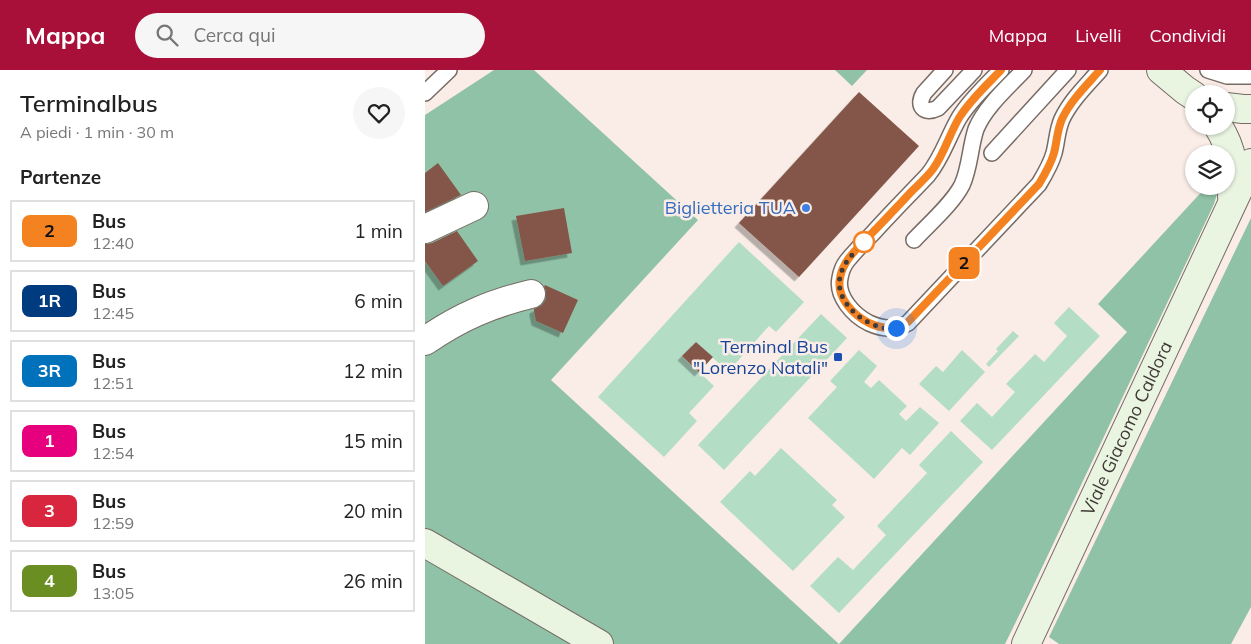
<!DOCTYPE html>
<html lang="it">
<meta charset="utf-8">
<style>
body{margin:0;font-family:Mulish,sans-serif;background:#f6f6f6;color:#222;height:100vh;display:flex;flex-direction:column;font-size:19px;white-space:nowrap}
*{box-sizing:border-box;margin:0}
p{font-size:16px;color:#767676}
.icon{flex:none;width:28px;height:28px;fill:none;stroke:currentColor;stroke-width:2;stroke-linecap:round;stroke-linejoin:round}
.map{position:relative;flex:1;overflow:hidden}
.details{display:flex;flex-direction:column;background:#fff;width:425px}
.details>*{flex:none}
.badge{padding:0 10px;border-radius:8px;font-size:18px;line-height:32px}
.buttons{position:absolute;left:760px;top:15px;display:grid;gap:10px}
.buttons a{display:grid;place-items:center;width:50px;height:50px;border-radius:50%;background:#fff;box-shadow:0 1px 4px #0004;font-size:25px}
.you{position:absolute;width:25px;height:25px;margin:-12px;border:4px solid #fff;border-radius:50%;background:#1a73e8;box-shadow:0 0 0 8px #1a73e833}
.map>.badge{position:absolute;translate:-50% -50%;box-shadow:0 0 0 2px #fff}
h2{padding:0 20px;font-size:19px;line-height:45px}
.round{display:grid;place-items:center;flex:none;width:52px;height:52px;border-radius:26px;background:#f6f6f6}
.head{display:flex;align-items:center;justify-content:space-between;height:85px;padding:0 20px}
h1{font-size:24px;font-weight:600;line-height:38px}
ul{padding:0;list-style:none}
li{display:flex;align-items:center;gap:15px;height:62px;margin:0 10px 8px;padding:0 10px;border:2px solid #e0e0e0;border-radius:0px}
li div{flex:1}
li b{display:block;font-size:19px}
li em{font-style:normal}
li .badge{min-width:55px;font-weight:700;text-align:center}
header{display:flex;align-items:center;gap:30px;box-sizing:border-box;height:70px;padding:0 25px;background:#a80f39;color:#fff}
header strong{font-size:24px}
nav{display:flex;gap:28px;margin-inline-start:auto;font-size:18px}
.search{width:350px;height:45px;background:#f6f6f6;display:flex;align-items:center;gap:12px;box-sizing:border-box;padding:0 18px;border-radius:28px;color:#767676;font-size:19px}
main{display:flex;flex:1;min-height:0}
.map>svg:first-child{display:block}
.green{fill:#b4ddc6}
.forest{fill:#90c2a7}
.building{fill:#845748;filter:url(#shadow)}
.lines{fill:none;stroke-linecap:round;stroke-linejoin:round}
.lane-casing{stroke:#766b65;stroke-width:18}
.street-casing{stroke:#766b65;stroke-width:30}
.secondary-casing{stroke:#766b65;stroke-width:30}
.lane{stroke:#fff;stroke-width:15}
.street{stroke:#fff;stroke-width:28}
.secondary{stroke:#e9f5e1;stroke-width:28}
.line-casing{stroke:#fff;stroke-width:11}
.line{stroke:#f58220;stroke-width:8}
.walk{stroke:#3f3937;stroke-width:5;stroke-dasharray:0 9}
.shop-dot{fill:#3f7fe0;stroke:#faede7;stroke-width:2}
.stop-dot{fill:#fff;stroke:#f58220;stroke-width:2.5}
.transit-dot{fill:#1a4fb4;stroke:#faede7;stroke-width:2}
.labels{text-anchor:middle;stroke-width:5;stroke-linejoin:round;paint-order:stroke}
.shop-label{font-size:18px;fill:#366cbe;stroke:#faede7;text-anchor:end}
.transit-label{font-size:18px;fill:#164399;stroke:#faede7;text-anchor:end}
.street-label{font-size:18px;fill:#3f3937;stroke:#faede7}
</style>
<header>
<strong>Mappa</strong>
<div class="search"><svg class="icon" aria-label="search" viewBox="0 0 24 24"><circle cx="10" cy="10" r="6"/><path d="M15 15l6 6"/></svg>Cerca qui</div>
<nav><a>Mappa</a><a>Livelli</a><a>Condividi</a></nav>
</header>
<main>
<section class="details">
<div class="head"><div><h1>Terminalbus</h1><p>A piedi · 1 min · 30 m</p></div><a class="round"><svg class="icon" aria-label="heart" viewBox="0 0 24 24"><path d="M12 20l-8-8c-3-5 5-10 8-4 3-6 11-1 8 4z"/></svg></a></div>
<h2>Partenze</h2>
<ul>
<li><span class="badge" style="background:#f58220;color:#111">2</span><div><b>Bus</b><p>12:40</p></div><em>1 min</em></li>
<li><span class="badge" style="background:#003b80;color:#fff">1R</span><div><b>Bus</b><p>12:45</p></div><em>6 min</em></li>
<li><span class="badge" style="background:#0072bc;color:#fff">3R</span><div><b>Bus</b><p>12:51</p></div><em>12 min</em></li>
<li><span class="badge" style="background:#e6007e;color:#fff">1</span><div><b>Bus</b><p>12:54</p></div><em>15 min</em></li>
<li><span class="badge" style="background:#d7263d;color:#fff">3</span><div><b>Bus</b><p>12:59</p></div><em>20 min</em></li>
<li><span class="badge" style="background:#6b8e23;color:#fff">4</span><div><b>Bus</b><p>13:05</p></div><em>26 min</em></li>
</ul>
</section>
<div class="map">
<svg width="826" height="574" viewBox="0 0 826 574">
<defs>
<filter id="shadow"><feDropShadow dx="-4.5" dy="4.5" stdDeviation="0" flood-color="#0004"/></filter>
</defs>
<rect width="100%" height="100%" fill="#faede7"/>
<!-- green -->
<g class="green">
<path d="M 314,172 L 379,232 L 351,262 L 344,256 L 303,302 L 271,272 L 257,286 L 289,316 L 264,343 L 272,351 L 239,387 L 173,327 Z"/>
<path d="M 644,237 L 675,266 L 567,380 L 535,351 L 552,333 L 567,347 L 590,322 L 581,314 L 610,284 L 619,292 L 642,266 L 629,253 Z"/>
<path d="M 396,244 L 422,268 L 299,400 L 273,375 Z"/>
<path d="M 588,261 L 594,266 L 564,297 L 561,294 L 573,281 L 571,279 Z"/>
<path d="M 434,280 L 452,296 L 439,312 L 446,318 L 454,310 L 482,336 L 474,344 L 481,351 L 495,337 L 514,353 L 485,385 L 477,378 L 449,409 L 383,348 L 412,317 L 405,311 Z"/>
<path d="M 537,280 L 560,302 L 524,341 L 494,314 L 511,296 L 518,302 Z"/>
<path d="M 526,361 L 558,392 L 414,543 L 385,516 L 413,487 L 428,500 L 461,465 L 452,456 L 502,403 L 494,395 Z"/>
<path d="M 356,378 L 412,430 L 407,435 L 420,447 L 368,501 L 295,432 L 325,401 L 330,406 Z"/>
</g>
<!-- forest -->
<g class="forest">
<path d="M 69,0 L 109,0 L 273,150 L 126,310 L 414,574 L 702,262 L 673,234 L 782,116 L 791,116 L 792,124 L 789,134 L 604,525 L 580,574 L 0,574 L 0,45 Z"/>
<path d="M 410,0 L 442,0 L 427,16 Z"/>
<path d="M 826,148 L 826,537 L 806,574 L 634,574 L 624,567 Z"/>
</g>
<!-- building -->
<g class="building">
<path d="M 434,22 L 494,76 L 374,207 L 314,153 Z"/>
<path d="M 13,93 L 36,125 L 0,142 L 0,103 Z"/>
<path d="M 139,138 L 147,183 L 100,191 L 91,146 Z"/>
<path d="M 32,161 L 53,191 L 18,216 L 0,191 L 0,174 L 7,173 Z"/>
<path d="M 120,215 L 153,230 L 138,263 L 111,251 L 109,241 L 109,239 L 117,235 L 121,229 L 121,221 L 119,217 Z"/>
<path d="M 271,272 L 288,287 L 274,302 L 257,286 Z"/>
</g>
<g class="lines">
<!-- lane casing -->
<g class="lane-casing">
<g id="lane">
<path d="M 520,0 L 499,23 C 491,36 499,45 513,38 L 549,0"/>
<path d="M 576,0 C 562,15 545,30 534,48 C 523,67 517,88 503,105 C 485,124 466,143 448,163 C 439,172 430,181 422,191 C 418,196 416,202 415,208 C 411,226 428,245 444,253 C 457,259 471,260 483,253 L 614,114 C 620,104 626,94 629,83 C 632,72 632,60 637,49 C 646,30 662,15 675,0"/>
<path d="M 783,0 L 802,6 L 826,6"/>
<path d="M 0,23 L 24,0"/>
<path d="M 567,83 L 643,0"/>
<path d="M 489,170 C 504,154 528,133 537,115 C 545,98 545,77 551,59 C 560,37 583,17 599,0"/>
</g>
</g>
<!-- street casing -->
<g class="street-casing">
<g id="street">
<path d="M 0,159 L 49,136"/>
<path d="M 0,271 C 35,247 65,234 106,224"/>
</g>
</g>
<!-- secondary casing -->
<g class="secondary-casing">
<g id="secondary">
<path d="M 736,0 L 760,20 L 769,26"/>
<path d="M 801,37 L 818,39 L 826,39"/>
<path d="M 793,56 C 808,80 810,99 807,126"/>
<path d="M 0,473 L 174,574"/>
<path id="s1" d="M 601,574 L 826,93"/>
</g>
</g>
<!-- lane -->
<use href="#lane" class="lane"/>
<!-- street -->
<use href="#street" class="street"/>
<!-- secondary -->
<use href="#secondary" class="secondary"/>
</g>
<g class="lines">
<!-- line casing -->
<g class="line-casing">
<path id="line" d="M 576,0 C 562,15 545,30 534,48 C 524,65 519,84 508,99 C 502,107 494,114 487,121 C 473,136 459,151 445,165 C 433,178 418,190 415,208 C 411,227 428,245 444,253 C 457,259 471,260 483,252 L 614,114 C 620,104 626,94 629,83 C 632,72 632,60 637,49 C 646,30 662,15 675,0"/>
</g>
<!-- line -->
<use href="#line" class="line"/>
<!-- walk -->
<path class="walk" d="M 439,172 C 430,182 418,192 415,207 C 410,229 433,250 452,256 C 458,259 464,258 471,258"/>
</g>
<!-- markers -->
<circle class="shop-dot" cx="381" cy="138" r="5"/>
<circle class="stop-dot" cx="439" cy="172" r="10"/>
<rect class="transit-dot" x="408" y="282" width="10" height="10" rx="2.5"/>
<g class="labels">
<!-- shop labels -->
<g class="shop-label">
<text x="371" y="144">Biglietteria TUA</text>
</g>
<!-- transit labels -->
<g class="transit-label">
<text x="403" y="283">Terminal Bus<tspan x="403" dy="21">"Lorenzo Natali"</tspan></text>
</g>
<!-- street labels -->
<g class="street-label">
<text dy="6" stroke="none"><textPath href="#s1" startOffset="238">Viale Giacomo Caldora</textPath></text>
</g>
</g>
</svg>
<div class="buttons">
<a><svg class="icon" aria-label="locate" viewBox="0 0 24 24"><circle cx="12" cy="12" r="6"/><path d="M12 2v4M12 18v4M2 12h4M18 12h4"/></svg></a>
<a><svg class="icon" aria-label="layers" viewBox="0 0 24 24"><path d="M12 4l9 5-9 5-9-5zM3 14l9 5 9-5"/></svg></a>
</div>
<div class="you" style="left:471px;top:258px"></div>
<b class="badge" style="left:539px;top:193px;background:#f58220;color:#111">2</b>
</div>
</main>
